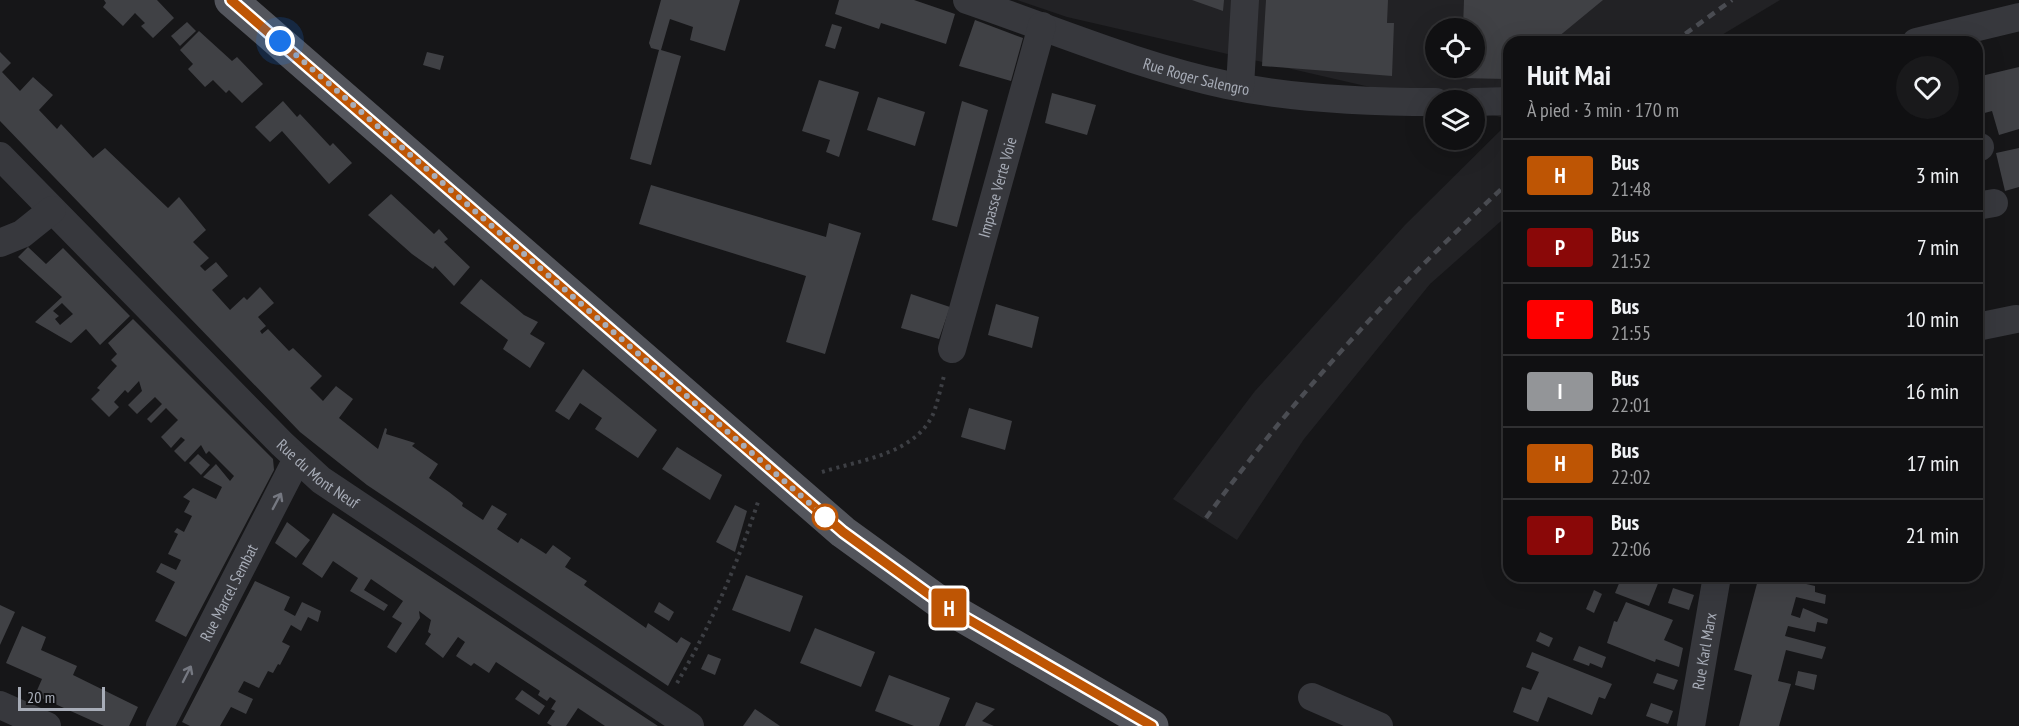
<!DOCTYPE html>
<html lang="fr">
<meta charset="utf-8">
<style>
body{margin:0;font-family:"PT Sans Narrow",sans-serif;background:#19191b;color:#f1f3f6;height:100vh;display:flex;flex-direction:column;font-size:22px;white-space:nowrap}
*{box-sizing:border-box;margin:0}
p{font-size:20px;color:#9c9d9f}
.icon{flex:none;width:33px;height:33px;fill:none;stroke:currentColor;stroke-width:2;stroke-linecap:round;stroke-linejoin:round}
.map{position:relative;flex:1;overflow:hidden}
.details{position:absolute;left:1503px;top:36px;width:480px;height:546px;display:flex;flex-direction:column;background:#101012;border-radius:18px;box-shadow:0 6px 24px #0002,0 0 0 2px #303032}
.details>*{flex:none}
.badge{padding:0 12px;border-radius:4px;font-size:21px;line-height:39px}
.tools{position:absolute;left:1425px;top:18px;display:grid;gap:12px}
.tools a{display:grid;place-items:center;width:60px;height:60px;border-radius:50%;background:#101012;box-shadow:0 6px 24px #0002,0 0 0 2px #303032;font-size:30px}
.scale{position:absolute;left:18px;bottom:15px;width:87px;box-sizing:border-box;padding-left:6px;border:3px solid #a8adb8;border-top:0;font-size:16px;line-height:21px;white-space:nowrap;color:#a8adb8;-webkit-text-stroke:4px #111113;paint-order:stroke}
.you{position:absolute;width:30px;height:30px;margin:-15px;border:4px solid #fff;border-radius:50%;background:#1a73e8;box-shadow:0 0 0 9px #1a73e833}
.map>.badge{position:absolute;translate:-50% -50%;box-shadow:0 0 0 3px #fff}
.round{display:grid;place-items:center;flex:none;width:63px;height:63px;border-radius:32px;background:#19191b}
.overview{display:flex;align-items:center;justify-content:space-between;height:102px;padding:0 24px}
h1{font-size:28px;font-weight:800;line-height:45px}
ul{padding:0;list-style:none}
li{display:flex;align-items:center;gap:18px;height:72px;padding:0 24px;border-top:2px solid #303032}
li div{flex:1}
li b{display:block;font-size:22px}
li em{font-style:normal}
li .badge{min-width:66px;font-weight:700;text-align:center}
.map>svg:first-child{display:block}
.built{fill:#222225;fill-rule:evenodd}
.building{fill:#404145;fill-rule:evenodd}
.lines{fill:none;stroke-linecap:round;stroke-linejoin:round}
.path{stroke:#3d3f44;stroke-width:4;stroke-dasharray:3 4.5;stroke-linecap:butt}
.minor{stroke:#37383d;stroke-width:28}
.major{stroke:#53555c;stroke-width:33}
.rail{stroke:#4a4c52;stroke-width:4.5;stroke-dasharray:8 6;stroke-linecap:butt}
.oneway{stroke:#757881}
.line-casing{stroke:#fff;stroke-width:14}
.line{stroke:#be5504;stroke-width:9}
.walk{stroke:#a8adb8;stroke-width:6;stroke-dasharray:0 10.8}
.stop-dot{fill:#fff;stroke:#be5504;stroke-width:3}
.labels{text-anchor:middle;stroke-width:5;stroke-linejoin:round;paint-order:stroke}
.street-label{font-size:16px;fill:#a8adb8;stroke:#111113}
</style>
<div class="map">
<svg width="2019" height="726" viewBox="0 0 2019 726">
<rect width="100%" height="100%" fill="#161618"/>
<!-- built -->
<g class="built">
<path d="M 1017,0 L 1780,0 L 1710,42 L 1509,42 L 1509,119 L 1475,111 L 1474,100 L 1435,102 L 1067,17 ZM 1436,28 L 1474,28 L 1474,68 L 1436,68 Z"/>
<path d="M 1509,122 L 1509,214 L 1430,284 L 1304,439 L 1237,540 L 1173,499 L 1255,391 L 1405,225 Z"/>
</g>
<!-- building -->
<g class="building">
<path d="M 104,0 L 157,0 L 174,18 L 153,38 L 141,26 L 145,23 L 135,13 L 123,26 L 103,7 L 106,3 Z"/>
<path d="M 661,0 L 740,0 L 725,51 L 690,40 L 693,27 L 670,19 L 661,50 L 681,56 L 651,165 L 630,159 L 659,50 L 651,48 L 649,43 Z"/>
<path d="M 839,0 L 914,0 L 955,14 L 946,44 L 881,23 L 879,29 L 835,14 Z"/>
<path d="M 1193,0 L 1224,0 L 1223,11 L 1192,0 Z"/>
<path d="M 1266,0 L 1388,0 L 1387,23 L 1394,23 L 1392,76 L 1262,66 Z"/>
<path d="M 1464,0 L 1603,0 L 1552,42 L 1509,42 L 1507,79 L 1460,78 L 1453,72 L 1453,68 L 1474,68 L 1474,28 L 1463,28 Z"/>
<path d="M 975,20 L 1023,38 L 1011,81 L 959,66 Z"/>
<path d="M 187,22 L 196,31 L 180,46 L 171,36 Z"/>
<path d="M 832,24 L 842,27 L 835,49 L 825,46 Z"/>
<path d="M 199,31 L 232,61 L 237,57 L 263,84 L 242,103 L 229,90 L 226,93 L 213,80 L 205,87 L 188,69 L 193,64 L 180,50 Z"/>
<path d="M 0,52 L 11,63 L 2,72 L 20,91 L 33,77 L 53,95 L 39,110 L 57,129 L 61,124 L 93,158 L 105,148 L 168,208 L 179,197 L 206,230 L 193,242 L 209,258 L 200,266 L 205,271 L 216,262 L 228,276 L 212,290 L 230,310 L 244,297 L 247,300 L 260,287 L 274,303 L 258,317 L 266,326 L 260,331 L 262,334 L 268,329 L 289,351 L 293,348 L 322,376 L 310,388 L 323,401 L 336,386 L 353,399 L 339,418 L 378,449 L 385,428 L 387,429 L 386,434 L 415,443 L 412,446 L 438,464 L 429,478 L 449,492 L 463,503 L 462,506 L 483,520 L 492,505 L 507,514 L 497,529 L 518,543 L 521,538 L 546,554 L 553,545 L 571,558 L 565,567 L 587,581 L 584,585 L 646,628 L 648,623 L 677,643 L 681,637 L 691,643 L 668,686 L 367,485 L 300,432 L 0,121 Z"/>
<path d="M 427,52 L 444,56 L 440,70 L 423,65 Z"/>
<path d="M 2019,67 L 2019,129 L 1999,135 L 1992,111 L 1977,115 L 1977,77 Z"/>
<path d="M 819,80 L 859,92 L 839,157 L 826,152 L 830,140 L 802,131 Z"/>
<path d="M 1052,93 L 1096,105 L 1087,135 L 1045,123 Z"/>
<path d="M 878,97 L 925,112 L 915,146 L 867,130 Z"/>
<path d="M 283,101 L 297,117 L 300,114 L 330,146 L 333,143 L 352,163 L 329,184 L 282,131 L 270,142 L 255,127 Z"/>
<path d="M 962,101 L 988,110 L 957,227 L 932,220 Z"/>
<path d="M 2019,148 L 2019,187 L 2005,191 L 1996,153 Z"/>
<path d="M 651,185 L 826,237 L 829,223 L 861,233 L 825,354 L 786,342 L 806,276 L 639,224 Z"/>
<path d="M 391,194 L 434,234 L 439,229 L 448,239 L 444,242 L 470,267 L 454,286 L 435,266 L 433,269 L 412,254 L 368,215 Z"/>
<path d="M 28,247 L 46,264 L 63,248 L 130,316 L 100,345 L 86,329 L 71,343 L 35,322 L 62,297 L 18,257 ZM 62,303 L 73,314 L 60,325 L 55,319 L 59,316 L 53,311 Z"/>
<path d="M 481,279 L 524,315 L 538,322 L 530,334 L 545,343 L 530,368 L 503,349 L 508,340 L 460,303 Z"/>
<path d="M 911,294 L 950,307 L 939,339 L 901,328 Z"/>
<path d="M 996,304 L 1039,317 L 1032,348 L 988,335 Z"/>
<path d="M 133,319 L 273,459 L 274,470 L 186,637 L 155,621 L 175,582 L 156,572 L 161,563 L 176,570 L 181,560 L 168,554 L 178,534 L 174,532 L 177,528 L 184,532 L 192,516 L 184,512 L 190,501 L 183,497 L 193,488 L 216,499 L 222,487 L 203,477 L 216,464 L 230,481 L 234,476 L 209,451 L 206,454 L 201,445 L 185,462 L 174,451 L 185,440 L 181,437 L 171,448 L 161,437 L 178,420 L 166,408 L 151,423 L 147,419 L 162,404 L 155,397 L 137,414 L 128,405 L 142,391 L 139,381 L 128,393 L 125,390 L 114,402 L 119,407 L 109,417 L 91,399 L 100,390 L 97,388 L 117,366 L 111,360 L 117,354 L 108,343 Z"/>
<path d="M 583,369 L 657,430 L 638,458 L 595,429 L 602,418 L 580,403 L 569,420 L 555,411 Z"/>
<path d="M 969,408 L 1012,421 L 1005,450 L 961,437 Z"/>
<path d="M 677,447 L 722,475 L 710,500 L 662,469 Z"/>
<path d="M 198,454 L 210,465 L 201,475 L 189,463 Z"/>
<path d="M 735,505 L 747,511 L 735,552 L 716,542 Z"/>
<path d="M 333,513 L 548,654 L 658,726 L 605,726 L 578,708 L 566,726 L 552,726 L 547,723 L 555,711 L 551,709 L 556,701 L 550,697 L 547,701 L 538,695 L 540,691 L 496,662 L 489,673 L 474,663 L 471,666 L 456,656 L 465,642 L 458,637 L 443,658 L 425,644 L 431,634 L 428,632 L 431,620 L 419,611 L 420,618 L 396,653 L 387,647 L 402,623 L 392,617 L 403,601 L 371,579 L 364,590 L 388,605 L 384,611 L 350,591 L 358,578 L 333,561 L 322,578 L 302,564 Z"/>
<path d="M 287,522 L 310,540 L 296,558 L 275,543 Z"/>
<path d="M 746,575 L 803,596 L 790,632 L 732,610 Z"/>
<path d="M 1607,576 L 1661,576 L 1649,606 L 1615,593 L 1620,581 Z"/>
<path d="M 1759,576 L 1805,576 L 1802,583 L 1815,586 L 1815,592 L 1826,595 L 1825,604 L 1796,597 L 1791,615 L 1800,618 L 1803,608 L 1828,619 L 1827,624 L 1817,622 L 1815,632 L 1788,626 L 1785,636 L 1826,647 L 1822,659 L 1786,650 L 1778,681 L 1791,684 L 1779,726 L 1739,726 L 1752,675 L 1734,670 Z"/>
<path d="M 255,581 L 290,597 L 284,610 L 295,616 L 302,602 L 321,611 L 318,622 L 308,617 L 301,631 L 291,625 L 282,642 L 290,646 L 280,665 L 278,664 L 273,673 L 268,671 L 259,688 L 244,681 L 238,692 L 253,699 L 246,714 L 231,707 L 220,726 L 190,726 L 182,722 Z"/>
<path d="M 1673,588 L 1694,595 L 1689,610 L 1668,603 Z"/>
<path d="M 1594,590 L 1602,594 L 1594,613 L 1586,609 Z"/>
<path d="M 659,602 L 674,612 L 669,621 L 654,612 Z"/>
<path d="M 1626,602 L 1673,620 L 1664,640 L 1683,648 L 1679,667 L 1656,659 L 1655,662 L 1607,643 L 1614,621 L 1617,622 Z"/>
<path d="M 0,605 L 15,612 L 0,645 Z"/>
<path d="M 22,626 L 46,637 L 41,650 L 77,666 L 73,675 L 138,707 L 129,726 L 104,726 L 35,695 L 42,679 L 6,663 Z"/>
<path d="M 815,628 L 875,652 L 861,687 L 800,663 Z"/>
<path d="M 1540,632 L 1553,638 L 1549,647 L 1536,641 Z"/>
<path d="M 1579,646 L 1606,657 L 1602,668 L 1590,663 L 1589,666 L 1573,660 Z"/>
<path d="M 1532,652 L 1612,684 L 1605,699 L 1599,697 L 1592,715 L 1548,697 L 1538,722 L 1513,712 L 1522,687 L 1531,690 L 1539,672 L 1526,667 Z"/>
<path d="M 708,654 L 721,659 L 715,675 L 701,669 Z"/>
<path d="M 1798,671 L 1817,675 L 1814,690 L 1795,685 Z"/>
<path d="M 1657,673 L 1678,680 L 1674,690 L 1653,683 Z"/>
<path d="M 889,675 L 950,698 L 939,726 L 914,726 L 875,711 Z"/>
<path d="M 522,690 L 545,706 L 539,715 L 515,699 Z"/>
<path d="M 976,702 L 995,709 L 982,721 L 994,726 L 965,726 Z"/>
<path d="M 1651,703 L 1673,711 L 1668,724 L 1646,716 Z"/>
<path d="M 755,709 L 780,726 L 743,726 Z"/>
</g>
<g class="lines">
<!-- path -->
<g class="path">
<path d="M 822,472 C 860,460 917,454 934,412 C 938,400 941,387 944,376"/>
<path d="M 677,683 C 711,625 738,563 759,499"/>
</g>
<!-- minor -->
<g class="minor">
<path id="s1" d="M 967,0 C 1052,29 1138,66 1227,85 C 1295,99 1366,102 1436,102"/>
<path d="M 1916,42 L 2019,17"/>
<path d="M 1240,87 L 1245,0"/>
<path d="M 1474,102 L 1509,101"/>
<path d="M 1977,148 L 1980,147"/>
<path id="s2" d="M 0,156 L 282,444 L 321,480 L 690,726"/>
<path d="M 1977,206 L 1994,203"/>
<path d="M 0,243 L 22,234 L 52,210"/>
<path d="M 1977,327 L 2016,319"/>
<path id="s3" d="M 952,349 L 1042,26"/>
<path d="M 1312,697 L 1379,726"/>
<path d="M 0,705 L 47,726"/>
<path id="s4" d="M 160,726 L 297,459"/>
<path id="s5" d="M 1691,726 L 1717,576"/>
</g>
<!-- major -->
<path class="major" d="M 231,0 L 843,532 L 945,606 L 1152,726"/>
<!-- rail -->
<g class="rail">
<path d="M 1674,42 L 1732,0"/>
<path d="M 1206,518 C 1296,394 1397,285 1509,182"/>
</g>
</g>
<!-- one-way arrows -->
<defs><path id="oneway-shaft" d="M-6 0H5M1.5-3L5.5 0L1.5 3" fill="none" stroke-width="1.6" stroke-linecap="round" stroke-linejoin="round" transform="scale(1.5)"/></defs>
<g class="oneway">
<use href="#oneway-shaft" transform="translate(277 501) rotate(-62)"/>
<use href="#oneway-shaft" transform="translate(187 674) rotate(-63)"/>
</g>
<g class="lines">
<!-- line casing -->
<g class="line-casing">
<path id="line" d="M 231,0 L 843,532 L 945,606 L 1152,726"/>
</g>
<!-- line -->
<use href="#line" class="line"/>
<!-- walk -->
<path class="walk" d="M 280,41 L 831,522 L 825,517"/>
</g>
<!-- markers -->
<circle class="stop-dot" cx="825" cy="517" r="12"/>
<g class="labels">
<!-- street labels -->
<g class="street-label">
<text dy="6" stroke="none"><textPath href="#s1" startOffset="242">Rue Roger Salengro</textPath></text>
<text dy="6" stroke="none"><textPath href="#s3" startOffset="168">Impasse Verte Voie</textPath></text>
<text dy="6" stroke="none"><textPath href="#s2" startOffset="450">Rue du Mont Neuf</textPath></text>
<text dy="6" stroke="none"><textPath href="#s4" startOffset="150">Rue Marcel Sembat</textPath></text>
<text dy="6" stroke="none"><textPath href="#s5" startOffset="76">Rue Karl Marx</textPath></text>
</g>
</g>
</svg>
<div class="tools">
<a><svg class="icon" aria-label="locate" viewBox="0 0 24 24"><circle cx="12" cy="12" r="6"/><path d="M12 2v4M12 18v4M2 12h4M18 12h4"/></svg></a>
<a><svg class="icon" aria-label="layers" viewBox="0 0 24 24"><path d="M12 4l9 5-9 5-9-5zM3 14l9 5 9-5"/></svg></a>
</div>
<div class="scale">20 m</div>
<div class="you" style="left:280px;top:41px"></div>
<b class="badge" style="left:949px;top:608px;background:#be5504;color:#fff">H</b>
<section class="details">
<div class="overview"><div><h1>Huit Mai</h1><p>À pied · 3 min · 170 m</p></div><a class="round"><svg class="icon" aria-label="heart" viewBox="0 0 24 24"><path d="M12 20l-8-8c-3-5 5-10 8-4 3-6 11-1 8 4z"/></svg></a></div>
<ul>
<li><span class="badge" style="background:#be5504;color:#fff">H</span><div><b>Bus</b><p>21:48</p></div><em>3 min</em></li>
<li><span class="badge" style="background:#8a0808;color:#fff">P</span><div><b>Bus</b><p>21:52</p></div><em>7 min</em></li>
<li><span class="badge" style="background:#fe0000;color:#fff">F</span><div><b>Bus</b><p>21:55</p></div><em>10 min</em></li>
<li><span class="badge" style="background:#939598;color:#fff">I</span><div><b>Bus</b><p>22:01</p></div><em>16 min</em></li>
<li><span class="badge" style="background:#be5504;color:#fff">H</span><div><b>Bus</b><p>22:02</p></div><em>17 min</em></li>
<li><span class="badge" style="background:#8a0808;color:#fff">P</span><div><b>Bus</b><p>22:06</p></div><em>21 min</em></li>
</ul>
</section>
</div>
